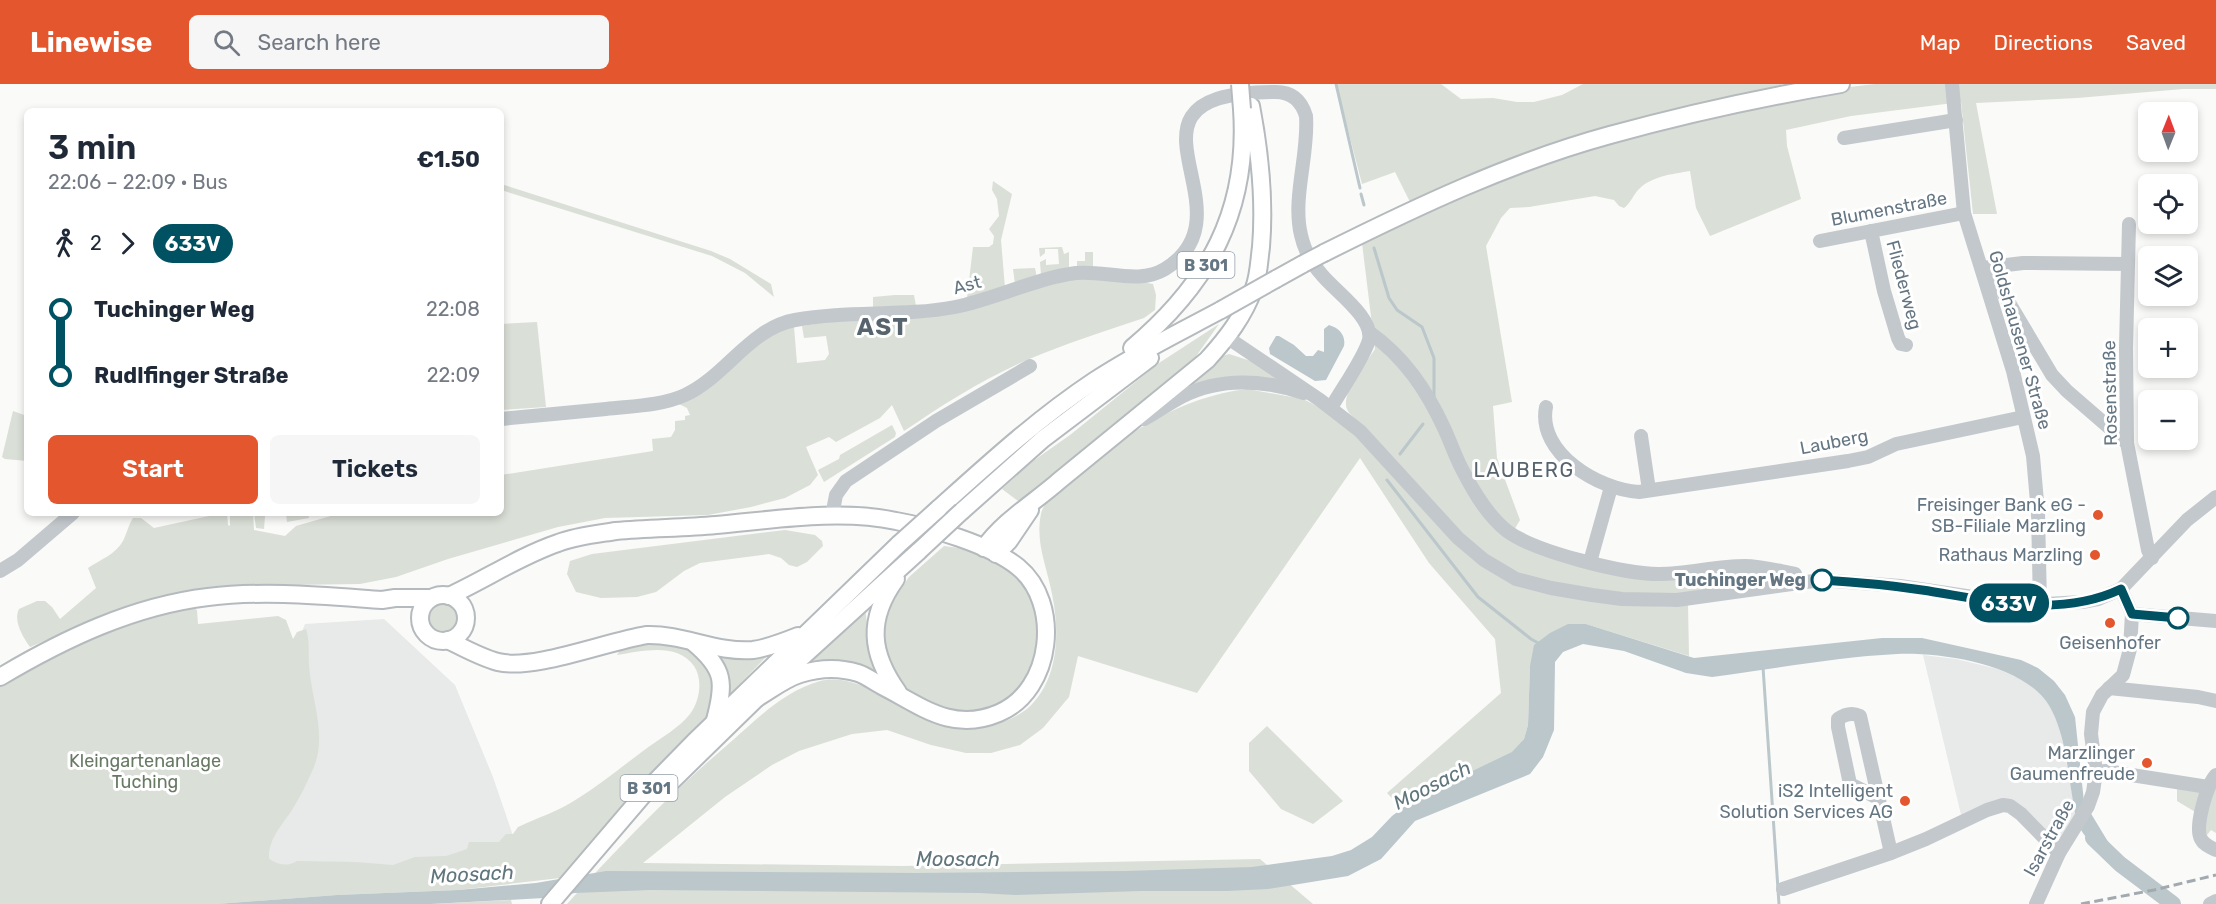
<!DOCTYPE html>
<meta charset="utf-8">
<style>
body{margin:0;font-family:Rubik,sans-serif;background:#f6f6f7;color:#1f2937;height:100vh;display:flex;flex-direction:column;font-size:22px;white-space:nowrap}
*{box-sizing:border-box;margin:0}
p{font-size:20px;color:#747a83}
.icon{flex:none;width:33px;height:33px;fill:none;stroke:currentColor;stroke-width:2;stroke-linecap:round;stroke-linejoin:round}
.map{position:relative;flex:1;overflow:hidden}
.panel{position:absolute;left:24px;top:24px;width:480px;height:408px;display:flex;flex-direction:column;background:#fff;border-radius:9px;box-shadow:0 3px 9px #0003}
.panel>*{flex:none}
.badge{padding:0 12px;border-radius:20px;font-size:21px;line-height:39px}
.needle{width:39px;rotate:1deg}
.tools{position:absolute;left:2138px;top:18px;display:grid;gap:12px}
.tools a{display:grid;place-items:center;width:60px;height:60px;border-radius:9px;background:#fff;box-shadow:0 3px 9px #0003;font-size:30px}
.map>.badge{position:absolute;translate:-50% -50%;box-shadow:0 0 0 3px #fff}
.legs{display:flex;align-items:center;gap:9px;height:66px;padding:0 24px;font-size:20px}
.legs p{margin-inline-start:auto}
.summary{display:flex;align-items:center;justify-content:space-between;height:102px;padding:0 24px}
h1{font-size:33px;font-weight:600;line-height:45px}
.primary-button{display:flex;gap:12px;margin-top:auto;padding:12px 24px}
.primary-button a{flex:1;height:69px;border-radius:9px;background:#e4572e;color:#fff;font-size:24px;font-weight:600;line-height:69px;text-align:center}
.primary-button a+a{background:#f6f6f7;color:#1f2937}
ul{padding:0 24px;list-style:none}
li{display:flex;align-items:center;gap:21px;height:66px;font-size:22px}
li i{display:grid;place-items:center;width:9px;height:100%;margin:0 8px;background:currentColor}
li i::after{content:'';width:15px;height:15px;margin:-8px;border:4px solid;border-radius:50%;background:#fff}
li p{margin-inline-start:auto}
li:first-child i{background:linear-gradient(#0000 50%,currentColor 0)}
li:last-child i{background:linear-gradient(currentColor 50%,#0000 0)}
header{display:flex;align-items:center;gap:36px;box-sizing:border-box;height:84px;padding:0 30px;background:#e4572e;color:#fff}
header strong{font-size:28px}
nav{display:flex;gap:33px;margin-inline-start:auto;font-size:21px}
.search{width:420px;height:54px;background:#f6f6f7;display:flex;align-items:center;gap:15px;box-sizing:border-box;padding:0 21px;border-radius:9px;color:#747a83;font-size:22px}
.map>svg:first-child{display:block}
.built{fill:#e8e9e9}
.green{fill:#dadfd7}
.water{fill:#bbc7cb}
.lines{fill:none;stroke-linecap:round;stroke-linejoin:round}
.stream{stroke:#bbc7cb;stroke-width:3}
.river{stroke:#bbc7cb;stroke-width:16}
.major-casing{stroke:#b5babe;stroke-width:20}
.minor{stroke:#c3c8cc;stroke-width:14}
.major{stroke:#fff;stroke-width:16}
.rail{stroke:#a2aab0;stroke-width:3;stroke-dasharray:9 4.5;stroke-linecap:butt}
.major-bridge-casing{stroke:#b5babe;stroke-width:20;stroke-linecap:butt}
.major-bridge{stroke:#fff;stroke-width:16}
.line-1-casing{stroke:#fff;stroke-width:14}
.line-1{stroke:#005262;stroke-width:9}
.poi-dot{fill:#e4572e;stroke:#fff;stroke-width:2}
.stop-1-dot{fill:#fff;stroke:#005262;stroke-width:3}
.labels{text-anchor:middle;stroke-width:6;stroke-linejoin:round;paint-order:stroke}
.shield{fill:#fff;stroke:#939fa8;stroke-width:1.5}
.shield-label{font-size:16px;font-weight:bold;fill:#657683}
.street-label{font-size:18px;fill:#657683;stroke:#fff}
.poi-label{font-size:18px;fill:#657683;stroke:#fff;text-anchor:end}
.stop-label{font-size:18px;font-weight:bold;fill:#657683;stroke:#fff;text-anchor:end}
.park-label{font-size:18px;fill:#687a64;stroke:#fff}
.neighbourhood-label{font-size:20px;letter-spacing:1.5px;fill:#57646e;stroke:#fff}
.water-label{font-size:20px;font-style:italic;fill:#60757c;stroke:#fff}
.district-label{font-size:24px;font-weight:bold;letter-spacing:1.5px;fill:#57646e;stroke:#fff}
</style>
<header>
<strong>Linewise</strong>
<div class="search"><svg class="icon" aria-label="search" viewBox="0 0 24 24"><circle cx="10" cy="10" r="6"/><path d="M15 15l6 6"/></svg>Search here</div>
<nav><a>Map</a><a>Directions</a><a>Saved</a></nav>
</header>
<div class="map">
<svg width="2216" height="820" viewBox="0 0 2216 820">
<rect width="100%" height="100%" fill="#fafaf8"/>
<!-- built -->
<g class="built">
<path d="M 384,535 L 455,601 L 493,693 L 520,772 L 486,781 L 259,788 L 298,558 L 305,540 Z"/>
<path d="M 1923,571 L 1956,575 L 1998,585 L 2028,598 L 2041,609 L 2051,624 L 2061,648 L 2076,732 L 2061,754 L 2052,754 L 2012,720 L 1962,735 Z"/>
</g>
<!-- green -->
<g class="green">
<path d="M 1336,0 L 1441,0 L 1461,15 L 1493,14 L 1517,18 L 1534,18 L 1562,11 L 1583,0 L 1785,0 L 1659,29 L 1566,57 L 1410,118 L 1395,88 L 1362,100 Z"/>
<path d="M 1875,0 L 2216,0 L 2216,5 L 2183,5 L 2077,14 L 1976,19 L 1997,130 L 1973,130 L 1961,18 L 1851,32 L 1786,46 L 1787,62 L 1801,115 L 1710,152 L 1696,124 L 1690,87 C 1673,90 1652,92 1639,105 C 1633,111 1631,119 1624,124 L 1619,122 L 1614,116 L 1595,112 L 1529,123 L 1510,124 L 1501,134 L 1486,162 L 1512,318 L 1493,322 L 1497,374 L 1520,436 L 1510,453 L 1564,477 L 1718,489 L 1765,488 L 1767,498 L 1678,513 L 1620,512 L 1516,493 L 1482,472 L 1365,343 C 1360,338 1351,333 1348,327 C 1338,312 1367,278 1375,265 L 1362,159 L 1445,116 L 1610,56 L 1842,4 Z"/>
<path d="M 993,97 L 1012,110 L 1001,156 L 1005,204 L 967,214 L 973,163 L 989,163 L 993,160 L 994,152 L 989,145 L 999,132 L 997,115 L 992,106 Z"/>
<path d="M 501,100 L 711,167 L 730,175 L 771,200 L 774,213 L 745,189 L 712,172 L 501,106 Z"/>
<path d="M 1062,163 L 1064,170 L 1069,168 L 1069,183 L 1041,191 L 1040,178 L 1046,175 L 1046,181 L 1059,180 L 1058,165 L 1045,165 L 1045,169 L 1040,173 L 1039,164 Z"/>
<path d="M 1085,168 L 1093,168 L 1093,185 L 1077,184 L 1077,177 L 1085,177 Z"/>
<path d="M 1035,184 L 1037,194 L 1015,200 L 1013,185 Z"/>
<path d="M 1079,194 L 1125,195 L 1153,200 L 1156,211 L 1155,226 L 1144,234 C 1111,245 1077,256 1044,269 C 994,288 948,317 904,347 L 892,321 L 880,334 L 836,358 L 829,353 L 806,363 L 818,391 L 810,401 L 785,414 L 751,423 L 708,431 L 605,434 L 558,443 L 448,475 L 396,493 L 360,500 L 226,502 L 191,507 L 110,529 L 30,563 C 23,553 13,537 19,525 L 37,517 L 45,517 L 52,523 L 60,535 L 96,504 L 88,484 C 100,476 116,470 123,457 C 127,449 128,442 133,434 L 141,434 L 154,444 L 209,432 L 227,430 L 228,441 L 230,442 L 230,429 L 253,429 L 254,446 L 285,452 L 296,442 L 341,429 L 501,429 L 501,391 L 653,367 L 652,355 L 671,353 L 675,346 L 675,337 L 685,336 L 685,332 L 690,331 L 687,324 L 677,319 L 772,249 L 794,243 L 797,279 L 825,276 L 829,270 L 826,252 L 804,254 L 802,242 L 1034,205 Z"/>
<path d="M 895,211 L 914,211 L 916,222 L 873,223 L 873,213 Z"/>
<path d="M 537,238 L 546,323 L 501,326 L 501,240 Z"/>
<path d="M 1219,240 L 1192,278 L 1023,418 L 1018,417 L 1002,405 L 1033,377 L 1070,351 L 1159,279 Z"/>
<path d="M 1229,270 L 1251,277 L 1283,297 L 1188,303 L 1219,273 Z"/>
<path d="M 1247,305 L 1303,315 L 1329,328 L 1345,340 L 1498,488 L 1640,521 L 1671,523 L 1688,521 L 1689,572 L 1586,540 L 1530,582 L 1528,641 L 1524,655 L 1512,669 L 1416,714 L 1401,724 L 1387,709 L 1501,609 L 1495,555 L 1429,479 L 1360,374 L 1197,609 L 1078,572 L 1069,613 L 1043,644 L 1020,661 L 991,669 L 966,669 L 931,661 L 887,646 L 852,650 L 799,667 L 772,681 L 725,713 L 643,779 L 903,782 L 1260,775 L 1313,820 L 567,820 C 619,762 674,706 733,656 C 760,632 785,607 820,597 C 847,590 874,608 898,617 C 918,624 941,627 962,632 C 971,634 982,639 992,639 C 1003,640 1020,631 1028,624 C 1059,596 1060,548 1052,510 C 1047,483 1035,458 1041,430 C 1044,415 1062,402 1073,393 C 1125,350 1180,313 1247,305 Z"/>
<path d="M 13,327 L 27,332 L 27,377 L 5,375 L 2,373 Z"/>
<path d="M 892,341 L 896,349 L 895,353 L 824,398 L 818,386 L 839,375 L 840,371 Z"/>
<path d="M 254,429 L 284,429 L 284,431 L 265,432 L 264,445 L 256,444 Z"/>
<path d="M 286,429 L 308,429 L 309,434 L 287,438 Z"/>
<path d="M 785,446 L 815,451 L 822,457 L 823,462 L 807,478 L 797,483 L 789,481 L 781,474 L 769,470 L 700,479 L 684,487 L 656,508 L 637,513 L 601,514 L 576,508 L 567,490 L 570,477 L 592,470 Z"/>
<path d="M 944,462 C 992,467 1028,488 1037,537 C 1039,547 1041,558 1039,569 C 1036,582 1018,609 1011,622 L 955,631 L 916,614 L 903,602 L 886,574 L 883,540 L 889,522 L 909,493 Z"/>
<circle cx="443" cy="532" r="18"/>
<path d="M 190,522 L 197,526 L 198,540 L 278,532 L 286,536 L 293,555 L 297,548 L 306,545 C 310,557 308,568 309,581 C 311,615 328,652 313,685 C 307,699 300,713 292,726 C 282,741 268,755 269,775 C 279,781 287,783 297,777 L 355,778 L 393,781 L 415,773 L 446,772 L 467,765 L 469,758 L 499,758 L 506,750 L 513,750 L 518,743 C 537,734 559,727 577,715 C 601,700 624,681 647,664 C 661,654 680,643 690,630 C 700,617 703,595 694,582 C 677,558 642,567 617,571 L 620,566 L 642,560 L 671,560 L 690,566 L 705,576 L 715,595 L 708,633 L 607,741 L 566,791 L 560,794 L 458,806 L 337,811 L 217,820 L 0,820 L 0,599 L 42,575 L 137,534 Z"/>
<path d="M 865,523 L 871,574 L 878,588 L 858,582 L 802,582 Z"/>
<path d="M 720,571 L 765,572 L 766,573 L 730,610 L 728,609 L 718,574 Z"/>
<path d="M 1267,642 L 1343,717 L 1313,740 L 1281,725 L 1249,687 L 1249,659 Z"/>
<path d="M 2216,696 L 2216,749 L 2211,746 L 2207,751 C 2198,736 2212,711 2216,696 Z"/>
<path d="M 2177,703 L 2202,708 L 2197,729 L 2177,717 Z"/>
<path d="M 511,816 L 512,820 L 431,820 Z"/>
</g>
<!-- water -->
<g class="water">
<path d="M 1329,241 C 1339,244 1346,251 1344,262 L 1326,296 L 1315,297 L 1270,270 L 1269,264 L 1276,252 L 1279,252 L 1294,261 L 1306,272 L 1313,272 L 1318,266 L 1324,268 L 1324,245 Z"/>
<path d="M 1568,540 L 1586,540 L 1694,574 L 1882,554 L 1922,554 L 2021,576 L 2038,584 L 2054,597 L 2065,611 L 2075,633 L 2084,718 L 2113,766 L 2104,774 C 2097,765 2087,756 2081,746 C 2075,735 2074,722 2072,711 C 2067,682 2065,653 2052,627 C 2031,581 1943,568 1897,570 C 1836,573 1773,585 1712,593 L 1686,589 L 1624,567 L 1583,560 L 1563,568 L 1555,578 L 1554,646 L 1543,673 L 1530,690 L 1415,737 L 1381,775 L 1348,792 L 1268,805 L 1227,807 L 1141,807 L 1015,811 L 980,809 L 650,806 L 575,809 L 544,814 L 431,820 L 217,820 L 337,811 L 458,806 L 536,799 L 606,787 L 917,789 L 1127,787 L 1252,783 L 1332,772 L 1351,766 L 1372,753 L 1392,732 L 1416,714 L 1512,668 L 1524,655 L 1528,641 L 1530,582 L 1534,561 L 1550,549 Z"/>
<path d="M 2123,777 L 2137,790 L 2180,820 L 2166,820 L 2117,783 Z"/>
</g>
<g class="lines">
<!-- stream -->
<g class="stream">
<path d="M 1336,0 L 1360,104"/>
<path d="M 1361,110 L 1364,121"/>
<path d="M 1374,164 L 1389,214 L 1397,226 L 1422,243 L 1434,274 L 1434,313"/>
<path d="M 1400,370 L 1423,340"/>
<path d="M 1387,396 L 1478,513 L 1531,555 L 1540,560"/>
<path d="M 1763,583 L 1779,820"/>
</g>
<!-- river -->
<path class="river" d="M 2093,754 L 2120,780 L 2173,820"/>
<!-- major casing -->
<g class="major-casing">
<g id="major">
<path d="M 1324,169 C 1416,123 1511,78 1610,51 C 1686,30 1764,13 1841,0"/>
<path d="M 1276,195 L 1303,180"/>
<path d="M 1132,264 C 1209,199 1249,127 1242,25"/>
<path d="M 938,425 C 988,380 1037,335 1094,297 C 1135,270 1178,249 1221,226"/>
<path d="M 962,427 L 1043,355 L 1150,274"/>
<path d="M 984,464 C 1004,436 1034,419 1060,396 L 1207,276 C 1227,254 1244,232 1254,204 C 1259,191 1259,177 1261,163 C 1265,115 1260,69 1251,22"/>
<path d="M 996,470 L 1009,457 L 1030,426"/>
<path d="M 896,495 C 867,535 870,569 898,608"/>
<circle cx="443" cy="534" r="23"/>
<path d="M 449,512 C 486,495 520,472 558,459 C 576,452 597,450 616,447 C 649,444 683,444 716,441 C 773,436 839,425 896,437 C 930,443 991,461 1018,483 C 1062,519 1053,606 999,629 C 952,649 921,622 882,602 C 874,598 867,592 858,589 C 839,583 819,584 800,590 C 784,595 771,606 757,614"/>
<path d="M 448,556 C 464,564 480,573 498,578 C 533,587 608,557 647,551 C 683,550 717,569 753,566 C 768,564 783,558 798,552"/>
<path d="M 694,559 C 725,585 725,599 715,636"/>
<path d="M 0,593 C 64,555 133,522 208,513 C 265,506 325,512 382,516 L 395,514 L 431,514"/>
<path d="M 672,697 L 757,614 L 919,467"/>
<path d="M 550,820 L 650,703 L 694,658 L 899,460"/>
</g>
</g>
<!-- minor -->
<g class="minor">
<path d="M 1952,0 L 1964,129 L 2013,287 L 2033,372 L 2038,429 L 2040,521"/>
<path d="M 1844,54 L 1956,36"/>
<path d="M 2129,140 L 2126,264 L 2127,359 L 2148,466 L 2152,474"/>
<path d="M 1871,147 L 1884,207 L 1898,254 L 1901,260 L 1906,261"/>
<path d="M 1820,157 L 1964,129"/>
<path d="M 1982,184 L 1993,192 L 2052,291 L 2067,307 L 2127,359"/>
<path d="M 1982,184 L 2023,179 L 2128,180"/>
<path d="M 1369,248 C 1404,273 1426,305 1444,344 C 1451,359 1456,375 1464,389 C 1475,410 1488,432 1507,447 C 1535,468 1624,490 1659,490 C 1688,490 1716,482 1745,482 C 1761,482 1779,487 1795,490"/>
<path d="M 1228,254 L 1320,316 L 1360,347 L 1458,454 L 1484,476 L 1516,495 L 1551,504 L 1592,511 L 1622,515 L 1677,516 L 1821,496 L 1900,502 L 2026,521 L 2082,518 L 2098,515 L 2121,505 L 2187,436 L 2216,413"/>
<path d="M 1546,323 C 1537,369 1599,406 1639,408 L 1848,377 L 1868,373 L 1896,360 L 2023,333"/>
<path d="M 501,335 C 536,332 571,328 606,325 C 632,322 661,322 685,311 C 725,293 750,244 795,236 C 848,226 903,233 955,223 C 995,215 1036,194 1076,189 C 1105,186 1139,201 1165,185 C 1259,127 1097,9 1273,8 C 1290,7 1301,15 1306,32 C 1309,70 1292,114 1301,151 C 1304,165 1312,180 1322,191 C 1335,207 1374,234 1369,256 C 1364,274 1341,306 1331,324"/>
<path d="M 1144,335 C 1157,328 1168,320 1181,313 C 1220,293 1264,296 1304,309"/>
<path d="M 1641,352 L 1649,406"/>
<path d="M 832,432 L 836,411 L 846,397 L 936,337 L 1030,282"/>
<path d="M 1590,478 L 1611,403"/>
<path d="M 0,487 L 18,476 L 73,429"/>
<path d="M 2132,530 L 2216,537"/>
<path d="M 2109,604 L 2198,613 L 2216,617"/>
<path d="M 2096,688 L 2106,687 L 2208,703"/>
<path d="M 2216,691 C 2207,701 2194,743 2201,755 C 2204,761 2210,763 2216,766"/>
<path d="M 1878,714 L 1850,700 L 1838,643 L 1838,635 C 1845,630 1852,628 1860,632 L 1891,769"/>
<path d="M 1783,805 L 1891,769 L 1926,755 L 1987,726 L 2003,721 L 2010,722 L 2021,730 L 2059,769"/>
<path d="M 2036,820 L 2059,769 L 2088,722 L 2093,708 L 2096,688 L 2091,650 L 2093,628 L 2102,611 L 2123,591 L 2130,565 L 2132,530 L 2121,505"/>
<path d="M 2210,820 L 2216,817"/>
</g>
<!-- major -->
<use href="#major" class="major"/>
<!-- rail -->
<path class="rail" d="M 2081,820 L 2154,806 L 2216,791"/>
<!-- major-bridge casing -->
<g class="major-bridge-casing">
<g id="major-bridge">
<path d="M 1240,0 L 1242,25"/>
<path d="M 1303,180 L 1324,169"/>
<path d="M 1221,226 L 1276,195"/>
<path d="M 899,460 L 938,425"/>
<path d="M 919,467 L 962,427"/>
</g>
</g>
<!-- major-bridge -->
<use href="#major-bridge" class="major-bridge"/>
</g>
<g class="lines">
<!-- line-1 casing -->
<g class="line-1-casing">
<path id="line-1" d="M 1822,496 C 1855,498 1889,501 1922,506 C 1988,516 2058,535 2121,505 L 2132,530 L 2178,534"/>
</g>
<!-- line-1 -->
<use href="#line-1" class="line-1"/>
</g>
<!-- markers -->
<g class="poi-dot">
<circle cx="2098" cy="431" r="6"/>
<circle cx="2095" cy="471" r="6"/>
<circle cx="2110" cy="539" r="6"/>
<circle cx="2147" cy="679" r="6"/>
<circle cx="1905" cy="717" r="6"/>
</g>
<g class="stop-1-dot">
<circle cx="1822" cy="496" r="10"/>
<circle cx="2178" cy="534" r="10"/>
</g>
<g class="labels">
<!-- shield labels -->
<g class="shield">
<rect x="1177.5" y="168" width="57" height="26" rx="4.5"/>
<rect x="620.5" y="691" width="57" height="26" rx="4.5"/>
</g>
<g class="shield-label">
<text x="1206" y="187">B 301</text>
<text x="649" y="710">B 301</text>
</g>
<!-- street labels -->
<g class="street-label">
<text transform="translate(1889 125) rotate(-11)" y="6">Blumenstraße</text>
<text transform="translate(967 201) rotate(-15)" y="6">Ast</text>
<text transform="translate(1904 201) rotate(75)" y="6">Fliederweg</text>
<text transform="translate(2020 256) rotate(74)" y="6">Goldshausener Straße</text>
<text transform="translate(2110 309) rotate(-91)" y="6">Rosenstraße</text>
<text transform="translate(1834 358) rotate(-11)" y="6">Lauberg</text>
<text transform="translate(2049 754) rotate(-61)" y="6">Isarstraße</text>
</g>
<!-- poi labels -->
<g class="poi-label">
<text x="2086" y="427">Freisinger Bank eG -<tspan x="2086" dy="21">SB-Filiale Marzling</tspan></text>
<text x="2083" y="477">Rathaus Marzling</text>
<text x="2110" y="565" text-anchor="middle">Geisenhofer</text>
<text x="2135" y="675">Marzlinger<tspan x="2135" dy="21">Gaumenfreude</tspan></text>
<text x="1893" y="713">iS2 Intelligent<tspan x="1893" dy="21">Solution Services AG</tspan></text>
</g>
<!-- stop labels -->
<g class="stop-label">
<text x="1806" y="502">Tuchinger Weg</text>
</g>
<!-- park labels -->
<g class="park-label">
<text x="145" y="683">Kleingartenanlage<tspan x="145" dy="21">Tuching</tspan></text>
</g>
<!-- neighbourhood labels -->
<g class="neighbourhood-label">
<text x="1524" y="393">LAUBERG</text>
</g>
<!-- water labels -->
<g class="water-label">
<text transform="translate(1432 701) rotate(-27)" y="7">Moosach</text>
<text x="958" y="782">Moosach</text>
<text transform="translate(472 790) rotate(-3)" y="7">Moosach</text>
</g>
<!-- district labels -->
<g class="district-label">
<text x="883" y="251">AST</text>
</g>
</g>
</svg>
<div class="tools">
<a><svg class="needle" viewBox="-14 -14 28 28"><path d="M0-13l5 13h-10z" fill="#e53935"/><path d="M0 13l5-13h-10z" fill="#747a83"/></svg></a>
<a><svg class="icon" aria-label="locate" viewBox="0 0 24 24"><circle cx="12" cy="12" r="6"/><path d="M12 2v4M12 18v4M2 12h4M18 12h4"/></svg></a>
<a><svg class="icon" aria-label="layers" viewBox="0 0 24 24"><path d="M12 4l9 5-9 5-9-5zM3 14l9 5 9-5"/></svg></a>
<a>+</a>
<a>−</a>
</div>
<b class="badge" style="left:2009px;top:519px;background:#005262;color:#fff">633V</b>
<section class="panel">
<div class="summary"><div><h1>3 min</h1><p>22:06 – 22:09 · Bus</p></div><b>€1.50</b></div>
<div class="legs"><svg class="icon" aria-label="walk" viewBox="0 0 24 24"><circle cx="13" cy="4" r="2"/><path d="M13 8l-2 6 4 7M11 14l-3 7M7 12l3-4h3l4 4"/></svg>2<svg class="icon" aria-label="forward" viewBox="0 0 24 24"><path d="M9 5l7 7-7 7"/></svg><b class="badge" style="background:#005262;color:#fff">633V</b></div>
<ul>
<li><i style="color:#005262"></i><b>Tuchinger Weg</b><p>22:08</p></li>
<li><i style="color:#005262"></i><b>Rudlfinger Straße</b><p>22:09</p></li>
</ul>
<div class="primary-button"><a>Start</a><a>Tickets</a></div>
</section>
</div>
